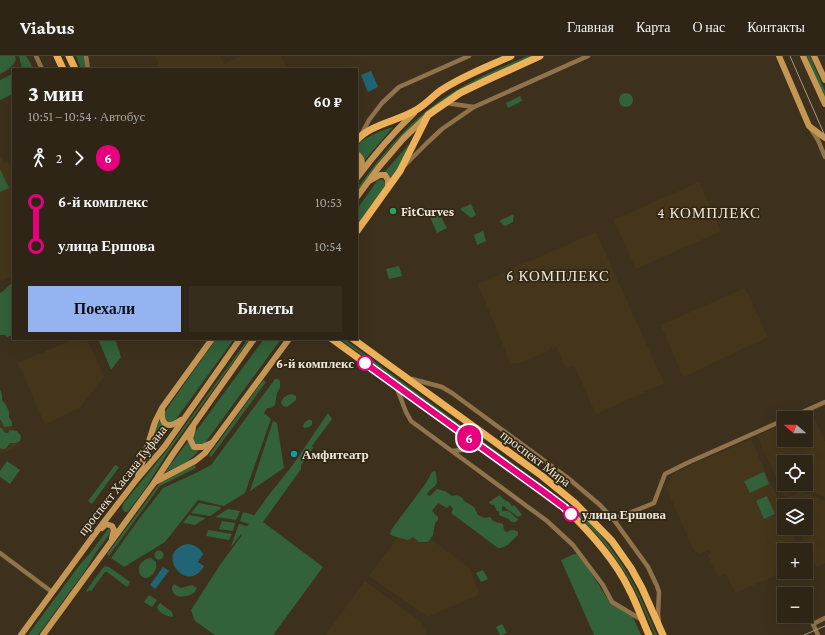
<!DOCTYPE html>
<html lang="ru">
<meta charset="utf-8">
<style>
body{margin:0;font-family:"Crimson Pro",serif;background:#362d1f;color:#f1f3f6;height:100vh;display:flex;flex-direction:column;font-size:15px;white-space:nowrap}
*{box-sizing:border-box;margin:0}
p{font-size:13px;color:#a7a5a1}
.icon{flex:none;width:22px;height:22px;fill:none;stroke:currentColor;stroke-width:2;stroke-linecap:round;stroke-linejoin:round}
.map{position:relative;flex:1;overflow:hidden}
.details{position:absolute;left:12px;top:12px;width:346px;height:272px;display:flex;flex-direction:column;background:#2e2516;border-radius:0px;box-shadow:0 4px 16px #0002,0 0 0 1px #494235}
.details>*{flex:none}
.badge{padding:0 8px;border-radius:13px;font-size:14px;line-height:26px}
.needle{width:26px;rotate:290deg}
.controls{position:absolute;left:777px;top:355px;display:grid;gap:8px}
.controls a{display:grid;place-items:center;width:36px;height:36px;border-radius:0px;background:#2e2516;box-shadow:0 4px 16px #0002,0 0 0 1px #494235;font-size:20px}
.map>.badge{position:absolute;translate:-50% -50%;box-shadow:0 0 0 2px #fff}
.legs{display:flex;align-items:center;gap:6px;height:44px;padding:0 16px;font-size:13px}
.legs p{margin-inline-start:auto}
.head{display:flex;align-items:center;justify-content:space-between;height:68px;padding:0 16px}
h1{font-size:22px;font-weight:800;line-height:30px}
.cta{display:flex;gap:8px;margin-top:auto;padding:8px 16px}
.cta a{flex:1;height:46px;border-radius:0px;background:#95b2f1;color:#111;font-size:16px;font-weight:800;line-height:46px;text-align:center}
.cta a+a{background:#362d1f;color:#f1f3f6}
ul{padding:0 16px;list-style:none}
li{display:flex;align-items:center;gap:14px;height:44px;font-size:15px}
li i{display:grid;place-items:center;width:6px;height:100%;margin:0 5px;background:currentColor}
li i::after{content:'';width:10px;height:10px;margin:-5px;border:3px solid;border-radius:50%;background:#2e2516}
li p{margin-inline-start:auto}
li:first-child i{background:linear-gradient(#0000 50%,currentColor 0)}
li:last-child i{background:linear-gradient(currentColor 50%,#0000 0)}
header{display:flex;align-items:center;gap:24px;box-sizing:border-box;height:56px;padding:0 20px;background:#2e2516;border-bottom:1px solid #494235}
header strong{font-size:19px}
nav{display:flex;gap:22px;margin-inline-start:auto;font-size:14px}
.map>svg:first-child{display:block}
.built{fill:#45361b;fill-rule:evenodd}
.green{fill:#32613a}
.water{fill:#216475}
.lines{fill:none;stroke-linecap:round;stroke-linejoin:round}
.street{stroke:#90734b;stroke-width:4.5}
.secondary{stroke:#c59654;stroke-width:6}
.primary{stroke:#edb159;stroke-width:7}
.tram{stroke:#a2998a;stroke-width:1}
.line-1-casing{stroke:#fff;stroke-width:9}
.line-1{stroke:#e6007e;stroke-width:6}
.leisure-dot{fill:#2e9e5b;stroke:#322713;stroke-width:1.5}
.stop-1-dot{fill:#fff;stroke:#e6007e;stroke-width:2}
.culture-dot{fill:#0f9aa8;stroke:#322713;stroke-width:1.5}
.labels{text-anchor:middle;stroke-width:3.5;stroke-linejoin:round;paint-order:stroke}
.poi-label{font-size:13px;font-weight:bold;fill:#ece5d9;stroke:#322713;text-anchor:start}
.stop-label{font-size:13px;font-weight:bold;fill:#ece5d9;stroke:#322713;text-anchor:end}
.street-label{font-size:13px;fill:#ece5d9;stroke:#322713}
.quarter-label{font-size:15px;letter-spacing:1px;fill:#ece5d9;stroke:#322713}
</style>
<header>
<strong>Viabus</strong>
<nav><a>Главная</a><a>Карта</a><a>О нас</a><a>Контакты</a></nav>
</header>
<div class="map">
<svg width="825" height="579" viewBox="0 0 825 579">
<rect width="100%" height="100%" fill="#3d311d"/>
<!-- built -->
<g class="built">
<path d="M 155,0 L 220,0 L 224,8 L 241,0 L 281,0 L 287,13 L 160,13 Z"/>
<path d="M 0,101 L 1,101 L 4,107 L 8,105 L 13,116 L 13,220 L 0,226 Z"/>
<path d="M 699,126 L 721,175 L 636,213 L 614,164 Z"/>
<path d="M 596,176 L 664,327 L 596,358 L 574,309 L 566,312 L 556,290 L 553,293 L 551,291 L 548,295 L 519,308 L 514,307 L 511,309 L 478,228 Z"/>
<path d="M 745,232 L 768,281 L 683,321 L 661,269 Z"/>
<path d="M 74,283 L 87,283 L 104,320 L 80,352 L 45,368 L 18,307 Z"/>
<path d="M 0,343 L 20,389 L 0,398 Z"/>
<path d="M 812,356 L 825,386 L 825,441 L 801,431 L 798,432 L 798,435 L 785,441 L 757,380 L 784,368 L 784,384 L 806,384 L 806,362 L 798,362 ZM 784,406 L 806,406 L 806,428 L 784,428 Z"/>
<path d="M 751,383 L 784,457 L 784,472 L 790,472 L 797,488 L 783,494 L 781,499 L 784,505 L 784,516 L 735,537 L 726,518 L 718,521 L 708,499 L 711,497 L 709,494 L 699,498 L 697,496 L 694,495 L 666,431 L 672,418 Z"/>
<path d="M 801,435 L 825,445 L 825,507 L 816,511 L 798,472 L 806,472 L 806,450 L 788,450 L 785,442 Z"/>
<path d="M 409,466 L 469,512 L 480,538 L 428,561 L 369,520 Z"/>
<path d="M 365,525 L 421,566 L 427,579 L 326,579 Z"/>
</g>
<!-- green -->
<g class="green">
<path d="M 0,0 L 15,0 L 16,4 C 12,11 7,15 0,18 Z"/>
<path d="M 19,0 L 26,0 L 31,8 L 32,13 L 22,13 Z"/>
<path d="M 76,0 L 85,0 L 86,13 L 81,13 Z"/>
<path d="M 527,0 L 533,0 L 422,62 L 398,84 L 388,95 L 357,136 L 357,133 C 385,94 413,60 455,35 C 478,21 502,11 527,0 Z"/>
<path d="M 807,0 L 810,0 L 825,35 L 825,44 Z"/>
<path d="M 13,18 L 13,38 L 0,44 L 0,24 Z"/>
<circle cx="626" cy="44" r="7"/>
<path d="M 520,40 L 522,45 L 508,52 L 506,47 Z"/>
<path d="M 393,71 L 364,105 C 362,102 358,98 357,95 C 355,83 384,74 393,71 Z"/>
<path d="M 409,88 L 399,114 L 391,126 L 383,118 Z"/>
<path d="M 0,113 L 9,132 L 0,136 Z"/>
<path d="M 382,123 L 384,125 L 386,129 L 357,171 L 357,153 L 377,125 L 379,124 Z"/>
<path d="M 471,148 L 476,159 L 471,162 L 460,153 Z"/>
<path d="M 439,157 L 447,172 L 437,177 L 430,161 Z"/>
<path d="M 514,158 L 513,166 L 505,170 L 499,165 Z"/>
<path d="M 483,175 L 486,185 L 477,189 L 474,179 Z"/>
<path d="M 399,210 L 402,220 L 389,223 L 386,213 Z"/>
<path d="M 11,228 L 13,229 L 13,279 L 7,281 L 5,279 L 0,279 L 0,237 C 5,235 7,230 11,228 Z"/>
<path d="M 103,283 L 115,283 L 121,301 L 111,314 L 99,285 Z"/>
<path d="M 216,283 L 234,283 L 174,366 L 169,366 L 166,365 L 164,357 Z"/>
<path d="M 248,283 L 250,283 L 168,396 L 145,433 L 129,454 L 127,456 L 125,456 L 122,453 L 123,448 L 167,394 Z"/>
<path d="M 264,283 L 281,283 L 205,387 L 196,389 L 193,385 L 193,379 Z"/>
<path d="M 340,283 L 344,283 L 564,445 C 570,450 577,455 583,460 C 603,480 621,504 634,529 C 643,545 649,562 657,579 L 655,579 C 647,562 641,545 632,528 C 614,496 591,470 563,446 Z"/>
<path d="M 275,323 L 278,323 L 280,325 L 280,332 L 277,337 L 275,349 L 271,352 L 267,352 L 264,357 L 271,363 L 245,437 L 224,450 L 198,444 L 165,486 L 124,511 L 111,502 L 139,463 L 163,432 L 196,417 L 211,409 Z"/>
<path d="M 263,324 L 266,326 L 211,401 L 209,399 Z"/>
<path d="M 0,334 L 1,335 L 2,340 L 2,344 C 6,349 10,354 9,361 L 12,366 L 12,370 L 5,371 L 3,369 L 1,364 L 0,363 Z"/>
<path d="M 292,338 L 296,340 L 296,344 L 287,351 L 283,350 L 281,347 C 282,341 287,339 292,338 Z"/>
<path d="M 328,357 L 332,363 L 312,390 L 313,392 L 301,409 L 301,413 L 263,466 L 323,511 L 273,579 L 215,579 L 195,565 L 191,554 L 220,509 L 242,479 L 241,478 L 232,490 L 231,490 L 239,468 L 247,470 L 249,468 L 240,465 L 243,456 L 254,459 L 253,461 L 268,440 L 292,410 Z"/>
<path d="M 159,364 L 162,368 L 170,371 L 147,403 L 156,370 Z"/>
<path d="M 308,364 L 311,364 L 312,365 L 312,369 L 309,371 L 304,372 L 303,370 L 304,367 Z"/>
<path d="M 273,365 L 277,367 L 284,412 L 250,435 Z"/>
<path d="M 0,372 L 2,372 L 3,374 L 5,377 L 8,377 L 10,374 L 17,375 L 21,380 L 20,385 L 16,387 L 10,387 L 5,393 L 2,393 L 0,392 Z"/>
<path d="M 188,385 C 190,391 193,394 199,394 C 191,405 179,410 166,416 L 166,415 Z"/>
<path d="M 7,405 L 20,414 L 10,428 L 0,421 L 0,415 Z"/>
<path d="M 115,409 L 119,411 L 92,448 L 88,445 Z"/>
<path d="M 195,409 L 196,412 L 160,430 L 109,500 L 107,498 L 159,428 L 163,424 Z"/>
<path d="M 435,415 C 441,434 432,427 427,439 L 430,440 L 437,433 L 445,435 L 452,440 C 457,438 462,440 464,445 L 474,451 L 478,459 L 485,462 L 490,461 L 492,463 L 492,464 C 496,467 499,466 503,468 C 504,472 503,475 507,476 C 512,473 513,473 518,476 L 518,479 C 511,485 507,492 498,492 L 451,457 L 453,453 L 450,449 L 447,452 L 438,447 L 432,455 L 438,461 L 438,464 L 435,467 L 433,479 L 428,486 L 419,486 L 413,481 L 408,484 L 393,480 L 390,478 L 391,474 L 426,427 L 432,416 Z"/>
<path d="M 764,416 L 769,428 L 750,437 L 744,425 Z"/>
<path d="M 500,439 C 501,441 505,444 506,445 L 509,446 L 512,450 L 514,449 C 515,450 521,457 522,459 L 518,461 C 513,456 508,455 504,450 L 502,451 L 502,455 C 512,454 511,459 518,463 C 516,467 513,467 510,465 L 509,463 L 499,459 L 499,455 L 497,455 L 494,449 L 490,448 L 489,446 C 491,445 497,440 500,439 Z"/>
<path d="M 767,440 L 775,458 L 764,463 L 756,445 Z"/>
<path d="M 199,447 L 221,451 L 220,453 L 210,460 L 191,457 Z"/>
<path d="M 228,453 L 240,455 L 236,464 L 215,461 Z"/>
<path d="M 189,459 L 206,462 L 195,469 L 183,467 Z"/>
<path d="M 222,465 L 235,467 L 233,475 L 219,473 Z"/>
<path d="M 108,473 L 110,473 L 111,476 L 95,498 L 85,515 L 38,579 L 28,579 L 78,511 L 91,496 Z"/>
<path d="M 208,474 L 232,478 L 229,484 L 206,480 Z"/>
<circle cx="159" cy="499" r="4.5"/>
<path d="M 574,498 L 577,498 L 580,499 L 610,547 L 633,561 L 641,579 L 594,579 L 561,504 Z"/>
<path d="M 151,502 L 156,506 C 157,510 156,514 153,518 C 140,532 130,505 151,502 Z"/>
<path d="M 105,510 L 109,511 L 130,526 L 127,531 L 107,516 L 105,516 L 91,535 L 89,534 L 88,536 L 86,535 L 102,513 Z"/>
<path d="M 483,514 L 488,523 L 481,526 L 476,517 Z"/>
<path d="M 174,528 L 181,532 L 192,529 L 197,532 C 194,542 171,545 172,531 Z"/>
<path d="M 149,539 L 157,544 L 152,551 L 144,546 Z"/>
<path d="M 160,547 L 172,556 L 173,561 C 166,560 160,558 157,551 Z"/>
<path d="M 502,568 L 507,577 L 502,579 L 500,579 L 496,571 Z"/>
</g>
<!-- water -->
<g class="water">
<path d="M 371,15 L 378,31 L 368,36 L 361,19 Z"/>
<path d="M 188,488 C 195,489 200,492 203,498 L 198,506 L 204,510 C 186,541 153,494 188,488 Z"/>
<path d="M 163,511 L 169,515 L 155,533 L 150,529 Z"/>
</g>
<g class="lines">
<!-- street -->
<g class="street">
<path d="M 36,0 L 42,13"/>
<path d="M 86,0 L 88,13"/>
<path d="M 446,47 L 474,51"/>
<path d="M 811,73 L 818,84 L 825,101"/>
<path d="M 361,79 L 369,64 L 382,47 L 399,31 L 469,0"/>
<path d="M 405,109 L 426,88 L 442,73 L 474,51 L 588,0"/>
<path d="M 412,323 L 442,331 L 452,337 L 568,422 L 600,449 L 614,464 L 648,511 L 657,530 L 659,536 L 658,558 L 659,566"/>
<path d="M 396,330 L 406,356 L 411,365 L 547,465 L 573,489 L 603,529 L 612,546 L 642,564"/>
<path d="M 789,362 L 825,346"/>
<path d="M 452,395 L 482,392"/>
<path d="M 614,464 L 622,460 L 654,447 L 665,418 L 687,407 L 784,364"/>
<path d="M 0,497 L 52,536"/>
<path d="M 818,579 L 813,568 L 825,562"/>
</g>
<!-- secondary -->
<g class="secondary">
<path d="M 779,0 L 809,70 L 825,82"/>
<path d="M 803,0 L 825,48"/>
<path d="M 814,0 L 825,24"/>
<path d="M 357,98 C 364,104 362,108 360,116"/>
<path d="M 357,122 C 374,99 393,77 414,57"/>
<path d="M 371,124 L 380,119 L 385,119 L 388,124 L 388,132"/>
<path d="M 357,141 L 379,111 L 403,83 L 425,62"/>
<path d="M 162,354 C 161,370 168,373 181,364"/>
<path d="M 193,372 L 190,383 L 194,391 L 202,391 L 212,387"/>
<path d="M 138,420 L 155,366 L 162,352 L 212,283"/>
<path d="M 155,426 L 195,405 L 205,397 L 289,283"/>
<path d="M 102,472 L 106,468 L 112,470 L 114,474 L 112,482"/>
<path d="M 21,579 L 97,475 L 137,423 L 165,390 L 240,283"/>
<path d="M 43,579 L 154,427 L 173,398 L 254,283"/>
</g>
<!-- primary -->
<g class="primary">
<path d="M 57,0 L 63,13"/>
<path d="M 69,0 L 75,13"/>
<path d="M 357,84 C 371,68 398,65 416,54 C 425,49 432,41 440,35 C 462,20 487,11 511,0"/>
<path d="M 357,175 L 400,115 L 428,59 L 460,37 L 485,25 L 540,0"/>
<path d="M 332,283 L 564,451 C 589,475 614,502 629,533 C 637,548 642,564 649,579"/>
<path d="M 353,283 L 542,420 L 575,447 L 612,485 L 631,512 L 642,532 L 663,579"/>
</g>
<!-- tram -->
<g class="tram">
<path d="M 790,0 L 825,80"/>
<path d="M 804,579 L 825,570"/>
</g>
</g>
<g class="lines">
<!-- line-1 casing -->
<g class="line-1-casing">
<path id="line-1" d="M 365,307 L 541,434 L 564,451 L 571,458"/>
</g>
<!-- line-1 -->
<use href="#line-1" class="line-1"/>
</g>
<!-- markers -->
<circle class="leisure-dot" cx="393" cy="155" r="4"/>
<g class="stop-1-dot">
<circle cx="365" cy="307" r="7"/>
<circle cx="571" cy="458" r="7"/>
</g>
<circle class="culture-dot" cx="294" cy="398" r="4"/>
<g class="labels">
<!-- poi labels -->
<g class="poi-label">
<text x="401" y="160">FitCurves</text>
<text x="302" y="403">Амфитеатр</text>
</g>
<!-- stop labels -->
<g class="stop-label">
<text x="354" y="312">6-й комплекс</text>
<text x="582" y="463" text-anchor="start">улица Ершова</text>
</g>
<!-- street labels -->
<g class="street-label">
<text transform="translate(536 402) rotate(37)" y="5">проспект Мира</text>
<text transform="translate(122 424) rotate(-52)" y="5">проспект Хасана Туфана</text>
</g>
<!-- quarter labels -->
<g class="quarter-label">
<text x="709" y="162">4 КОМПЛЕКС</text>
<text x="558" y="225">6 КОМПЛЕКС</text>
</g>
</g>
</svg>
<div class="controls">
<a><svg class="needle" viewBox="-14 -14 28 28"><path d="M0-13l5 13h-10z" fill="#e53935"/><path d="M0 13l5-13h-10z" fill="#a7a5a1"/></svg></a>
<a><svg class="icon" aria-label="locate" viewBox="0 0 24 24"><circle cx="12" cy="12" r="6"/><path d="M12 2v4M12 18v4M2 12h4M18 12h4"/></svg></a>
<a><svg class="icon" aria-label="layers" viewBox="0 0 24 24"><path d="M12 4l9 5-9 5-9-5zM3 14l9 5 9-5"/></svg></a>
<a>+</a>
<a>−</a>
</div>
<b class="badge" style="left:469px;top:382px;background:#e6007e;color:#fff">6</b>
<section class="details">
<div class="head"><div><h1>3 мин</h1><p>10:51 – 10:54 · Автобус</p></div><b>60 ₽</b></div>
<div class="legs"><svg class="icon" aria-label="walk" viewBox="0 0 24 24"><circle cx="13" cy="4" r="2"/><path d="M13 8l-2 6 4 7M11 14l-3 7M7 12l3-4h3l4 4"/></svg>2<svg class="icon" aria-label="forward" viewBox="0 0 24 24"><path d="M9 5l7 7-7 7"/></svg><b class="badge" style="background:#e6007e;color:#fff">6</b></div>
<ul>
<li><i style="color:#e6007e"></i><b>6-й комплекс</b><p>10:53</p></li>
<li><i style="color:#e6007e"></i><b>улица Ершова</b><p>10:54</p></li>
</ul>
<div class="cta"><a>Поехали</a><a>Билеты</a></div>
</section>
</div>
